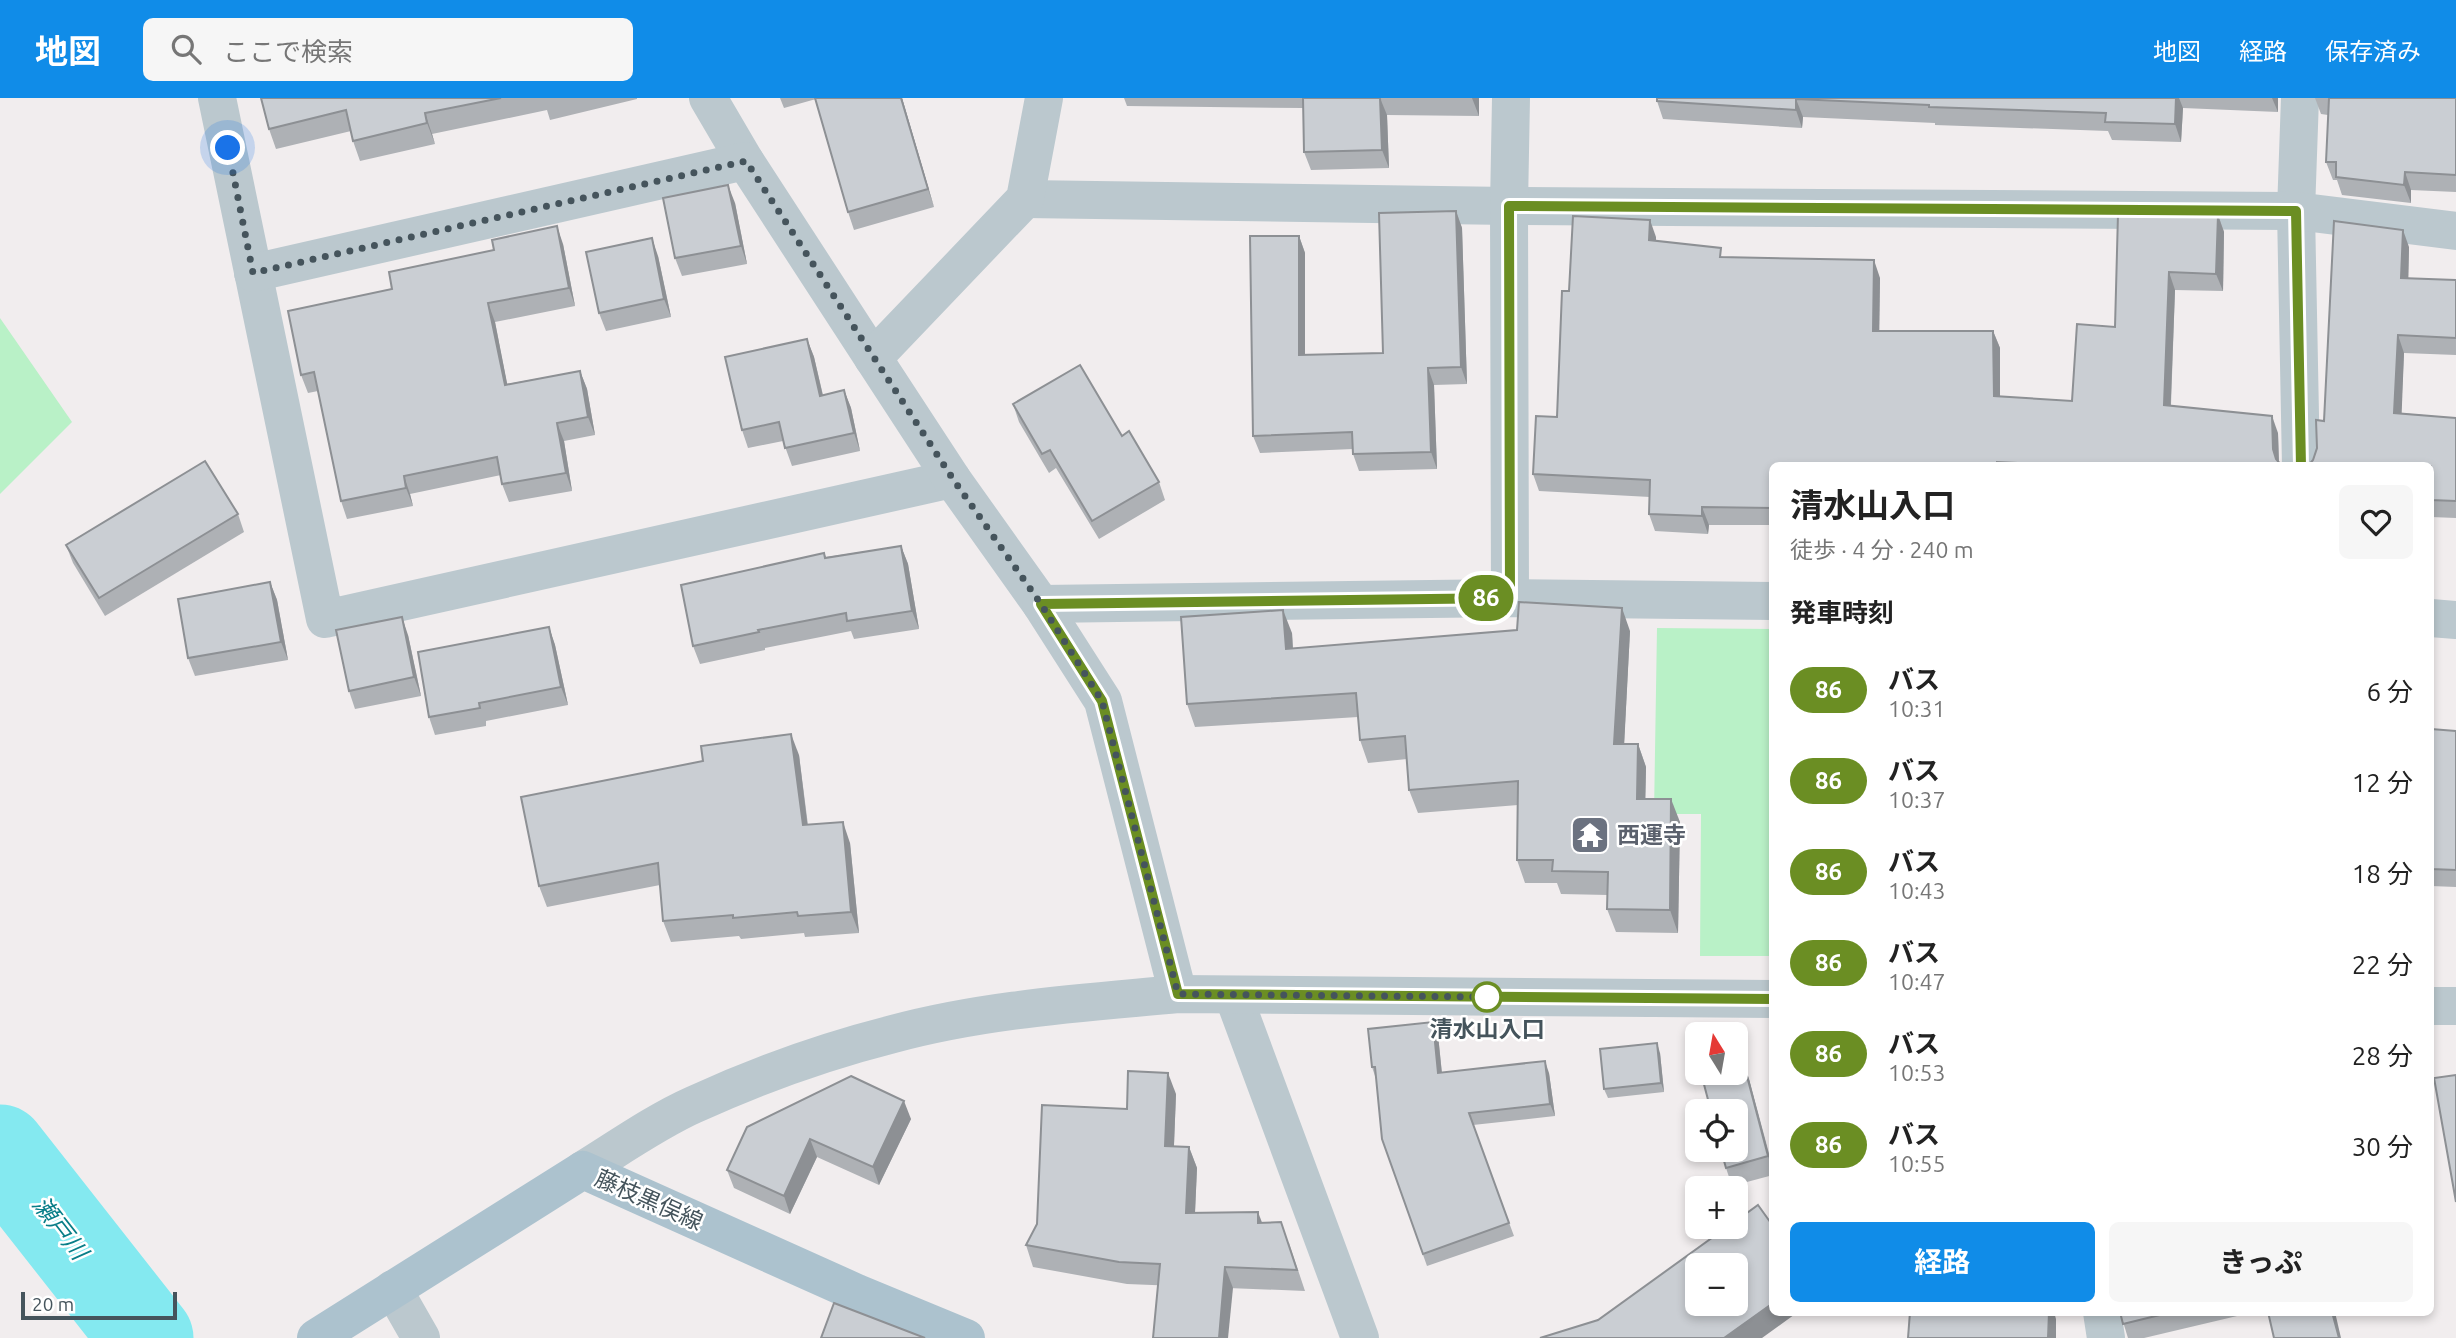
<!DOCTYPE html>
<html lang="ja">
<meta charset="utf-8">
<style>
body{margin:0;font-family:Ubuntu,"Noto Sans JP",sans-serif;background:#f6f6f6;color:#222;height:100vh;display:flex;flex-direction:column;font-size:26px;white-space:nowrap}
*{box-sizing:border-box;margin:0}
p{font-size:23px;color:#767676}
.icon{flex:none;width:38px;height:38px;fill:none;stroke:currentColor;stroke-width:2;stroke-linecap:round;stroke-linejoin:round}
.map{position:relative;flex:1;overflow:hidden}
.panel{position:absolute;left:1769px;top:364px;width:665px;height:854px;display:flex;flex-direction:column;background:#fff;border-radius:10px;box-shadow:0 4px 10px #0003}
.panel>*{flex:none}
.badge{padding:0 14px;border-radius:23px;font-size:24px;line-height:46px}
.needle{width:46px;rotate:349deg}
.buttons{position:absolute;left:1685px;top:924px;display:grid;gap:14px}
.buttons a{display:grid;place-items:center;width:63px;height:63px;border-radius:10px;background:#fff;box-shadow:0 4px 10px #0003;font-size:35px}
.scale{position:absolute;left:21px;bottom:18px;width:156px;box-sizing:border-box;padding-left:7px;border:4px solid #45545c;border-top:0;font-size:19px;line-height:24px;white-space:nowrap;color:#45545c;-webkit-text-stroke:5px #fff;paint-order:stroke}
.you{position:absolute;width:35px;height:35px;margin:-18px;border:5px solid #fff;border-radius:50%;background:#1a73e8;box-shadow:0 0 0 10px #1a73e833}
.map>.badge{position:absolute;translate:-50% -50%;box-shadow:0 0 0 4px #fff}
h2{padding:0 21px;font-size:26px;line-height:63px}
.round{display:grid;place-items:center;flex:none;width:74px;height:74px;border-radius:10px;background:#f6f6f6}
.overview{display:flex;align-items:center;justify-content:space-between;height:119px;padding:0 21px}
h1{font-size:33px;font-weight:700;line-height:52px}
.cta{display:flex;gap:14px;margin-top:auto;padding:14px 21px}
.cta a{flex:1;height:80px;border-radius:10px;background:#108ce8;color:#fff;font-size:28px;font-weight:700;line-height:80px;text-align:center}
.cta a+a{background:#f6f6f6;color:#222}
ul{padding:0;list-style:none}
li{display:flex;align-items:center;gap:21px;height:91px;padding:0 21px}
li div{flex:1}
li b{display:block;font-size:26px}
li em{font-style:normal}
li .badge{min-width:77px;font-weight:700;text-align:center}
header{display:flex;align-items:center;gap:42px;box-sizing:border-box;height:98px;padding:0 35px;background:#108ce8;color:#fff}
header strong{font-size:33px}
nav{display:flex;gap:38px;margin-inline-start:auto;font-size:24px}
.search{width:490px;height:63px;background:#f6f6f6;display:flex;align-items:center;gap:18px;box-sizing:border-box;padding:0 24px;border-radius:10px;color:#767676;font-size:26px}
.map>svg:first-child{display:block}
.green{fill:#b9f1c7}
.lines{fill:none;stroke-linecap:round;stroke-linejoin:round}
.river{stroke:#84e9f0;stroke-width:93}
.minor{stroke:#bbc8ce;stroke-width:38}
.major{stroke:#acc2ce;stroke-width:38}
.wall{fill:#aeb1b5}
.shaded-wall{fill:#8d9094}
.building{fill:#caced3;stroke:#8d9094;stroke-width:2;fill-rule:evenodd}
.line-casing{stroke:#fff;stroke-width:16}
.line{stroke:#6b8e23;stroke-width:10}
.walk{stroke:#45545c;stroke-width:7;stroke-dasharray:0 12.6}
.stop-dot{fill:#fff;stroke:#6b8e23;stroke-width:3.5}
.labels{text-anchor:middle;stroke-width:5;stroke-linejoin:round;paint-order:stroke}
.worship-label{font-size:23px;font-weight:bold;fill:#5b616d;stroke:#fff;text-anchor:start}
.stop-label{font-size:23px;font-weight:bold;fill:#45545c;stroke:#fff}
.street-label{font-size:23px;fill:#45545c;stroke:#fff}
.water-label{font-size:24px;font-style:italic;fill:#087e88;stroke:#fff}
</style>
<header>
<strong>地図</strong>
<div class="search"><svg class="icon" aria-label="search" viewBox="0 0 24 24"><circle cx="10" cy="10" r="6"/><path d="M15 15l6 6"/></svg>ここで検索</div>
<nav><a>地図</a><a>経路</a><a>保存済み</a></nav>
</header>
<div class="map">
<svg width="2456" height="1240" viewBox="0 0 2456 1240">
<rect width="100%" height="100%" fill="#f1edee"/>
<!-- green -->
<g class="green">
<path d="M 0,220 L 72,324 L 0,396 Z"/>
<path d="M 1657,530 L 1773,531 L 1773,858 L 1700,858 L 1701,716 L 1654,716 Z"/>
</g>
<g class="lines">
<!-- river -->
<path class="river" d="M 0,1053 L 147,1240"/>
<!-- minor -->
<g class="minor">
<path d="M 217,0 L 325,521 L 952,381"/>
<path d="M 708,0 L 745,63 L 873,260 L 952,381 L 1041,506 L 1103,603 L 1178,896"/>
<path d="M 2300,0 L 2296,113 L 2301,368"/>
<path d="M 1025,101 L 1509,108 L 2296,113 L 2456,133"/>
<path d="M 253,175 L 745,63"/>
<path d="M 873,260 L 1025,101 L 1044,0"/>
<path d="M 1510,500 L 1509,108 L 1511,0"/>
<path d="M 1041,506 L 1510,500 L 1773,503"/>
<path d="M 2431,520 L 2456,522"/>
<path d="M 1233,897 L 1360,1240"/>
<path d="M 2431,908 L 2456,908"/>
<path d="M 583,1072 C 617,1051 657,1023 693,1007 C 756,978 826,953 893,936 C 985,911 1083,905 1178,896 L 1773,901"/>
<path d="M 393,1191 L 421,1240"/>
<path d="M 2102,1214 L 2106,1240"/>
</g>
<!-- major -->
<path class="major" d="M 316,1240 L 583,1072 L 857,1195 L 966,1240"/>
</g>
<!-- wall -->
<g class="wall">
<path d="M 261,0 L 637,0 L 637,1 L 550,22 L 547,12 L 432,36 L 435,46 L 360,63 L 353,43 L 351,33 L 276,51 L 269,31 Z"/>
<path d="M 780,0 L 902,0 L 934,109 L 854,132 L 848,114 L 816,1 L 784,10 Z"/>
<path d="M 1124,0 L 1479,0 L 1479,18 L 1387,17 L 1389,70 L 1311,72 L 1304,54 L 1303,10 L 1127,8 Z"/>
<path d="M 1657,0 L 2278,0 L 2278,14 L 2183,10 L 2181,44 L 2112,42 L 2108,33 L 1935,27 L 1935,25 L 1803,19 L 1802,30 L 1663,21 L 1657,3 Z"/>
<path d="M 2315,0 L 2456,0 L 2456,94 L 2411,92 L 2411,105 L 2342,97 L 2337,82 L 2333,82 L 2326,64 L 2328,17 L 2321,16 Z"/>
<path d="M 735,105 L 747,166 L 682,178 L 675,160 Z"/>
<path d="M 1456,113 L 1462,130 L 1467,286 L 1434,287 L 1437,371 L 1359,373 L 1353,356 L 1353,351 L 1260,355 L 1253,338 L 1299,138 L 1305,155 L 1305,257 L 1383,255 Z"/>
<path d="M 2218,117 L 2224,134 L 2223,193 L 2175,192 L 2171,307 L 2278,335 L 2279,365 L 2282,368 L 1773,368 L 1773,427 L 1709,427 L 1708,436 L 1655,433 L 1649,416 L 1650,399 L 1539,393 L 1533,376 L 1557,319 L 1569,193 L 1656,139 L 1656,143 L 1724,159 L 1880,180 L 1879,233 L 1993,233 L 2000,250 L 2000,299 L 2072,303 L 2115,229 Z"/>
<path d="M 563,146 L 575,208 L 495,224 L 507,286 L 580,273 L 587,291 L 595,337 L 564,343 L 572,393 L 509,404 L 502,386 L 501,377 L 410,396 L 413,408 L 347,421 L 341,403 L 318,293 L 308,295 L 301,277 Z"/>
<path d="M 2409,149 L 2408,180 L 2456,182 L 2456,257 L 2404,255 L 2401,315 L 2456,320 L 2456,420 L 2431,419 L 2431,368 L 2313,362 L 2324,323 Z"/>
<path d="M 658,158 L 671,219 L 606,233 L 599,215 Z"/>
<path d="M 807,241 L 814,259 L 823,297 L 844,292 L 851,310 L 860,353 L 792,368 L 783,343 L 748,350 L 742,332 Z"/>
<path d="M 1013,306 L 1122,338 L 1159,384 L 1165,402 L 1099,441 L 1056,370 L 1049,375 L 1019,324 Z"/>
<path d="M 238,416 L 244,434 L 105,518 L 73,465 L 66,447 Z"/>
<path d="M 901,448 L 908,466 L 919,531 L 854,541 L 851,533 L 765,550 L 765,552 L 700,566 L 693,548 L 824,455 L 826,459 Z"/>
<path d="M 270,484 L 277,502 L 288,562 L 195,578 L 188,560 Z"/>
<path d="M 549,529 L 555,547 L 568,607 L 486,623 L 486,628 L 435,637 L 429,619 Z"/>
<path d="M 1630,533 L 1624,646 L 1638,646 L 1646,669 L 1645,701 L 1680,724 L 1678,835 L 1616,834 L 1607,811 L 1608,797 L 1561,796 L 1557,785 L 1525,785 L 1517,762 L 1518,707 L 1418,715 L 1409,692 L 1407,661 L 1368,665 L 1360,642 L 1358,619 L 1195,629 L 1187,606 L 1292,535 L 1293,550 Z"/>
<path d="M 408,537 L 421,598 L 355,611 L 349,593 Z"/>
<path d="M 2431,631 L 2456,633 L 2456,789 L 2431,788 Z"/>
<path d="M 799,657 L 808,727 L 850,745 L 859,835 L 805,839 L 804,835 L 741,841 L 739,838 L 671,844 L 663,823 L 660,787 L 547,809 L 539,788 Z"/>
<path d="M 1438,937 L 1442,975 L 1549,975 L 1555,1018 L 1473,1027 L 1514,1138 L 1427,1168 L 1382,1041 L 1376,981 L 1372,969 Z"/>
<path d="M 1660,955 L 1664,994 L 1608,1000 L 1604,991 Z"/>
<path d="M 851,978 L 911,1021 L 879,1087 L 817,1059 L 790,1116 L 734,1090 L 727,1072 Z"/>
<path d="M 1749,981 L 1773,1070 L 1773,1077 L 1732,1088 L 1726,1070 Z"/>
<path d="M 1176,996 L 1174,1048 L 1189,1049 L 1197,1070 L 1195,1115 L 1262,1125 L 1289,1145 L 1305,1193 L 1127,1186 L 1033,1169 L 1026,1147 Z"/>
<path d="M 2120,1214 L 2254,1214 L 2144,1240 L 2128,1240 Z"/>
</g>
<!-- shaded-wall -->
<g class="shaded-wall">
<path d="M 901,0 L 902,0 L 934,109 L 928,91 Z"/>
<path d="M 1380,0 L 1387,17 L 1389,70 L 1382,52 Z"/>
<path d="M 1472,0 L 1479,0 L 1479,18 Z"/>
<path d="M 2176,0 L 2179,0 L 2183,10 L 2181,44 L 2175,26 Z"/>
<path d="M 2272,0 L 2278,0 L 2278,14 Z"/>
<path d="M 1796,1 L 1803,19 L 1802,30 L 1796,12 Z"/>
<path d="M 425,15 L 432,36 L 435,46 L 427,25 Z"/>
<path d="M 2405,74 L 2411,92 L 2411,105 L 2404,87 Z"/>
<path d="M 728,87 L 735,105 L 747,166 L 741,148 Z"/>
<path d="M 1456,113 L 1462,130 L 1467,286 L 1461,269 Z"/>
<path d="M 2218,117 L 2224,134 L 2223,193 L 2216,176 Z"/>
<path d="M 1650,122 L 1656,139 L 1656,160 L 1649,142 Z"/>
<path d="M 557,128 L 563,146 L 575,208 L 569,190 Z"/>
<path d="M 2403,132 L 2409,149 L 2408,197 L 2401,180 Z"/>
<path d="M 1299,138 L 1305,155 L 1305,274 L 1299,257 Z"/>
<path d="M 652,140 L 658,158 L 671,219 L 664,201 Z"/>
<path d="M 1874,162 L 1880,180 L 1879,251 L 1873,233 Z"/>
<path d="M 2169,174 L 2175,192 L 2170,324 L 2164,307 Z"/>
<path d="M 488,205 L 495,224 L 511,305 L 505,287 Z"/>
<path d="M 1993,233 L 2000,250 L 2000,316 L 1994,298 Z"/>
<path d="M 2398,237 L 2404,255 L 2401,332 L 2394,315 Z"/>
<path d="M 807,241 L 814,259 L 827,316 L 820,298 Z"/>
<path d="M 1428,270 L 1434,287 L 1437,371 L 1431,354 Z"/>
<path d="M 580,273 L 587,291 L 595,337 L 588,319 Z"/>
<path d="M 844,292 L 851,310 L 860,353 L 854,335 Z"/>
<path d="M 2272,318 L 2278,335 L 2279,368 L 2278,368 L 2273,351 Z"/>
<path d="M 557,325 L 564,343 L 572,393 L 566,375 Z"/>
<path d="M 404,378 L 410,396 L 413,408 L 406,390 Z"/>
<path d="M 1702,409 L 1709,427 L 1708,436 L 1702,418 Z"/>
<path d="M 901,448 L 908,466 L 919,531 L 912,513 Z"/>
<path d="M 270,484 L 277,502 L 288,562 L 281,544 Z"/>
<path d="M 1622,510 L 1630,533 L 1623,669 L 1614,646 Z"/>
<path d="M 1283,512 L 1292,535 L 1294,574 L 1286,551 Z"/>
<path d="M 402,519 L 408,537 L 421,598 L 414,579 Z"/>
<path d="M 549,529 L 555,547 L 568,607 L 561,589 Z"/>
<path d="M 791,636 L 799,657 L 810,748 L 803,727 Z"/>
<path d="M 1638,646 L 1646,669 L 1645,723 L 1637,701 Z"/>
<path d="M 1671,701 L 1680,724 L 1678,835 L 1670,812 Z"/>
<path d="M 843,724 L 850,745 L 859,835 L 851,814 Z"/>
<path d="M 1433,924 L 1438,937 L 1443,987 L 1438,975 Z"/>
<path d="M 1657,945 L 1660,955 L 1664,994 L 1661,985 Z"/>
<path d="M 1545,963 L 1549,975 L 1555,1018 L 1550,1006 Z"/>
<path d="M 1743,963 L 1749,981 L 1773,1072 L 1768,1058 Z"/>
<path d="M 1168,975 L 1176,996 L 1173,1070 L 1165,1048 Z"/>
<path d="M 904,1003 L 911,1021 L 879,1087 L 873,1069 Z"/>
<path d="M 810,1041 L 817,1059 L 790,1116 L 784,1098 Z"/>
<path d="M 1189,1049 L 1197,1070 L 1194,1136 L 1186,1115 Z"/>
<path d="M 1258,1114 L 1266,1135 L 1258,1125 Z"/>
<path d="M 1225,1169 L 1233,1190 L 1228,1240 L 1219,1240 Z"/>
<path d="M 1773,1205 L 1773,1214 L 1798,1214 L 1762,1240 L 1724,1240 Z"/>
<path d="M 2049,1214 L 2054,1214 L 2056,1221 L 2056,1240 L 2048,1240 Z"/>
<path d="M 2332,1214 L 2335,1214 L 2341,1240 L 2339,1240 Z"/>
</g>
<!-- building -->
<g class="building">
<path d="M 261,0 L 501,0 L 425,15 L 427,25 L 353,43 L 346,12 L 269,31 Z"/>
<path d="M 815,0 L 901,0 L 928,91 L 848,114 Z"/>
<path d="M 1303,0 L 1380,0 L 1382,52 L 1304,54 Z"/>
<path d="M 1657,0 L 2176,0 L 2175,26 L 2105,24 L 2106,15 L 1929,9 L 1929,7 L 1796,1 L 1796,12 L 1657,3 Z"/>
<path d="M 2329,0 L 2456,0 L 2456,77 L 2405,74 L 2404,87 L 2336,79 L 2336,64 L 2326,64 Z"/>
<path d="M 728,87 L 741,148 L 675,160 L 663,100 Z"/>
<path d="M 1456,113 L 1461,269 L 1428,270 L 1431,354 L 1353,356 L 1352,334 L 1253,338 L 1250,138 L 1299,138 L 1299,257 L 1383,255 L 1379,115 Z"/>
<path d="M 2118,116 L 2218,117 L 2216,176 L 2169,174 L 2164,307 L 2272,318 L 2273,351 L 2276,361 L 2282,368 L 2079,368 L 1997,364 L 1997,368 L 1773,368 L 1773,410 L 1702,409 L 1702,418 L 1649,416 L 1650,382 L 1533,376 L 1536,318 L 1557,319 L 1562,193 L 1569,193 L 1573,118 L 1650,122 L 1649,142 L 1721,150 L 1720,159 L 1874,162 L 1873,233 L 1993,233 L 1994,298 L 2072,303 L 2077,226 L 2115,229 Z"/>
<path d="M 2334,123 L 2403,132 L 2401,180 L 2456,182 L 2456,240 L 2398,237 L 2394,315 L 2456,320 L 2456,403 L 2431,402 L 2431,368 L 2308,368 L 2313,362 L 2317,350 L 2316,322 L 2324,323 Z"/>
<path d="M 557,128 L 569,190 L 488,205 L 505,287 L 580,273 L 588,319 L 557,325 L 566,375 L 502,386 L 497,359 L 404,378 L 406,390 L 341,403 L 314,274 L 301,277 L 288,213 L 392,191 L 389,174 L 494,152 L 492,142 Z"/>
<path d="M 652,140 L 664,201 L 599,215 L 586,154 Z"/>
<path d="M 807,241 L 820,298 L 844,292 L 854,335 L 785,350 L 779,324 L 742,332 L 725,259 Z"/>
<path d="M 1080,267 L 1122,338 L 1129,333 L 1159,384 L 1092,423 L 1050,352 L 1042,356 L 1013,306 Z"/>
<path d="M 205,363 L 238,416 L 99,500 L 66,447 Z"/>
<path d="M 901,448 L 912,513 L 847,523 L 846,515 L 758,532 L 759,534 L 693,548 L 681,487 L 824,455 L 825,460 Z"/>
<path d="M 270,484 L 281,544 L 188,560 L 178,501 Z"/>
<path d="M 1519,504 L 1622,510 L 1614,646 L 1638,646 L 1637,701 L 1671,701 L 1670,812 L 1607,811 L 1608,774 L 1552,773 L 1553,762 L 1517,762 L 1518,683 L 1409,692 L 1405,638 L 1360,642 L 1356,595 L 1187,606 L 1181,519 L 1283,512 L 1286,551 L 1517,532 Z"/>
<path d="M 402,519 L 414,579 L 349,593 L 336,532 Z"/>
<path d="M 549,529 L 561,589 L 479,605 L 480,610 L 429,619 L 418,554 Z"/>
<path d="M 2431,631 L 2456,633 L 2456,772 L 2431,771 Z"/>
<path d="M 791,636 L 803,727 L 843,724 L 851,814 L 798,818 L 797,814 L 733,820 L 733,817 L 663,823 L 658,765 L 539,788 L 521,699 L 703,663 L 701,648 Z"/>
<path d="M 1433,924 L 1438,975 L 1545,963 L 1550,1006 L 1469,1015 L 1509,1125 L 1423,1156 L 1382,1041 L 1375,969 L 1372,969 L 1368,931 Z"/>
<path d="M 1657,945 L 1661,985 L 1604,991 L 1600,951 Z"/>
<path d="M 1743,963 L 1768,1058 L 1726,1070 L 1721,1052 L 1736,1052 L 1736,1013 L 1711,1013 L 1701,975 L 1736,975 L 1736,965 Z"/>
<path d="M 1128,973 L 1168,975 L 1165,1048 L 1189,1049 L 1186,1115 L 1258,1114 L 1258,1125 L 1281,1124 L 1297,1172 L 1225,1169 L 1219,1240 L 1153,1240 L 1160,1166 L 1119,1164 L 1026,1147 L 1037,1126 L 1042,1007 L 1127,1011 Z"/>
<path d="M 2456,977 L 2456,1104 L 2434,980 Z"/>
<path d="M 851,978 L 904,1003 L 873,1069 L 810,1041 L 784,1098 L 727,1072 L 747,1029 Z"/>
<path d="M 1758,1107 L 1773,1128 L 1773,1205 L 1724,1240 L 1540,1240 L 1598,1222 L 1727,1129 L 1736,1129 L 1736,1123 ZM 1698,1167 L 1736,1167 L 1736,1206 L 1698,1206 Z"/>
<path d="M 834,1205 L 925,1240 L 821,1240 Z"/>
<path d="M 1910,1214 L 2049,1214 L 2048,1240 L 1908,1240 Z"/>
<path d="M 2120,1214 L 2172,1214 L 2123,1226 Z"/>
<path d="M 2268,1214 L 2332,1214 L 2339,1240 L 2274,1240 Z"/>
</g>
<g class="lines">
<!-- line casing -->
<g class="line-casing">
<path id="line" d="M 1773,901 L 1178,896 L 1102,603 L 1041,506 L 1510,500 L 1509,108 L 2296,113 L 2301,368"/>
</g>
<!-- line -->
<use href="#line" class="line"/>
<!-- walk -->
<path class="walk" d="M 228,50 L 253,175 L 746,63 L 953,381 L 1041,506 L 1102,603 L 1178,896 L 1487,899"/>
</g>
<!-- icons -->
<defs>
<g id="temple-square" transform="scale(2.0125)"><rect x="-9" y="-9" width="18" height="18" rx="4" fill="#6b7280" stroke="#fff"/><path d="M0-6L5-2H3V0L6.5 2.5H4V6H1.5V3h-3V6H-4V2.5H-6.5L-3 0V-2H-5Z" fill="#fff"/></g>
</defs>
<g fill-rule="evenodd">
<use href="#temple-square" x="1590" y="737"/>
</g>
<!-- markers -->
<circle class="stop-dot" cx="1487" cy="899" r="14"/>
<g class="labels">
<!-- worship labels -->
<g class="worship-label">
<text x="1617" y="745">西運寺</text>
</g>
<!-- stop labels -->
<g class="stop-label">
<text x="1487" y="939">清水山入口</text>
</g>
<!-- street labels -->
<g class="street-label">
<text transform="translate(649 1102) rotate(24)" y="8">藤枝黒俣線</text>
</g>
<!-- water labels -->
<g class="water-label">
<text transform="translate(60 1130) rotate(52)" y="8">瀬戸川</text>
</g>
</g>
</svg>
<div class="buttons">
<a><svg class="needle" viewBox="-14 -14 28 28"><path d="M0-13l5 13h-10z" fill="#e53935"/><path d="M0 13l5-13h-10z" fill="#767676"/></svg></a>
<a><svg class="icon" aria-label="locate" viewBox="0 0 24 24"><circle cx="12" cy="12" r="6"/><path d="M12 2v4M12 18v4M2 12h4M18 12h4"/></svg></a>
<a>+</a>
<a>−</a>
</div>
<div class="scale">20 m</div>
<div class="you" style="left:228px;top:50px"></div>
<b class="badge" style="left:1486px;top:500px;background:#6b8e23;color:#fff">86</b>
<section class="panel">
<div class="overview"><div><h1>清水山入口</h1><p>徒歩 · 4 分 · 240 m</p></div><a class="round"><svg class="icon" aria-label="heart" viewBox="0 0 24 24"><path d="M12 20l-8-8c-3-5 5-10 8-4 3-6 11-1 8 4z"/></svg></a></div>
<h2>発車時刻</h2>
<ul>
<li><span class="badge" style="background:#6b8e23;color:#fff">86</span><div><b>バス</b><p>10:31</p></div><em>6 分</em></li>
<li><span class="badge" style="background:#6b8e23;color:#fff">86</span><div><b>バス</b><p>10:37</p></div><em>12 分</em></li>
<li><span class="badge" style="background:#6b8e23;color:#fff">86</span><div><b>バス</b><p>10:43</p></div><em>18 分</em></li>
<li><span class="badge" style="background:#6b8e23;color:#fff">86</span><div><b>バス</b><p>10:47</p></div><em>22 分</em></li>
<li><span class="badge" style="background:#6b8e23;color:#fff">86</span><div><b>バス</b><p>10:53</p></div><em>28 分</em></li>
<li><span class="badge" style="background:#6b8e23;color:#fff">86</span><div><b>バス</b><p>10:55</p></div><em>30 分</em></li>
</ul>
<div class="cta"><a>経路</a><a>きっぷ</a></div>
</section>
</div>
